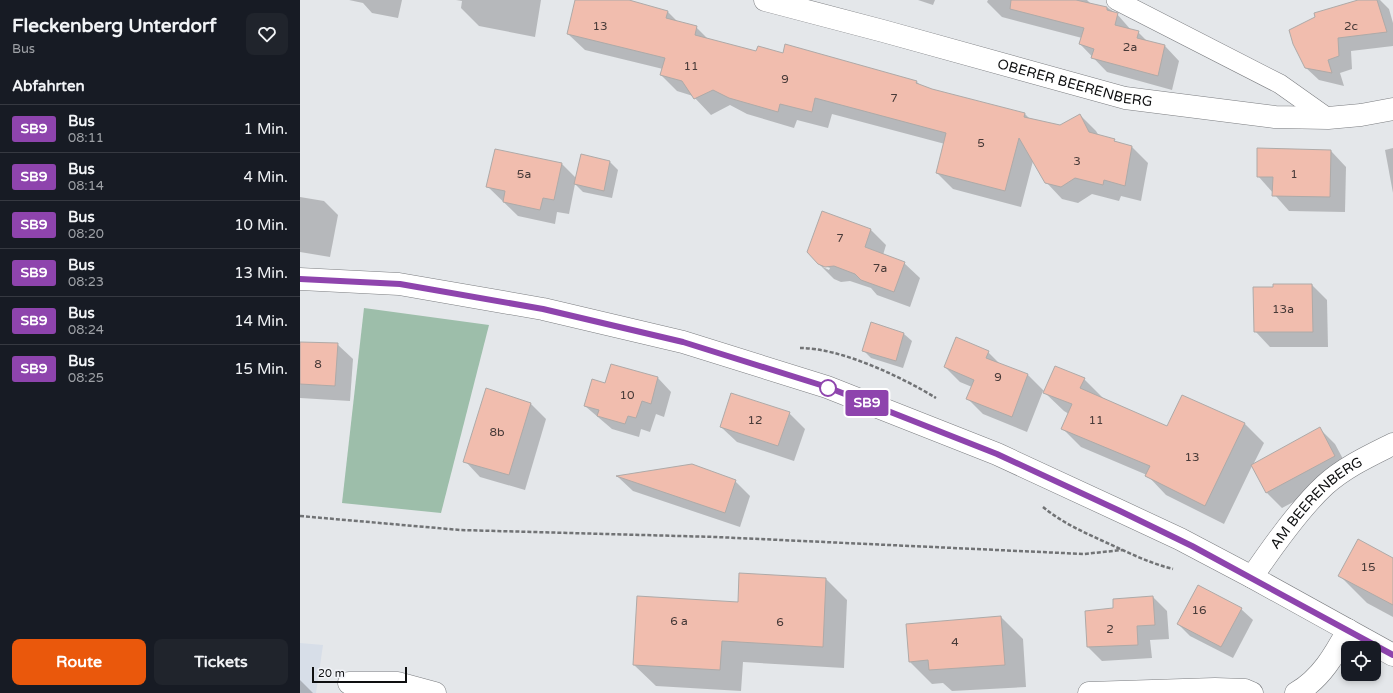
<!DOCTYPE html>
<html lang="de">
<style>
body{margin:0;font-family:"Varela Round",sans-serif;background:#20242c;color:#f1f3f6;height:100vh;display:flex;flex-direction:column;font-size:15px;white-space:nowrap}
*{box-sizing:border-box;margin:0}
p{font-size:13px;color:#9ea1a6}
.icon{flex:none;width:22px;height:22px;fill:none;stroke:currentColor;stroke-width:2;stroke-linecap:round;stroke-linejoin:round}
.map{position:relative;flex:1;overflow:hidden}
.panel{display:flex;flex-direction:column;background:#171b24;width:300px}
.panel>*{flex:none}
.badge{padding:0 8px;border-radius:3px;font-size:14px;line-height:26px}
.fabs{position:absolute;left:1041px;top:641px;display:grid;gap:8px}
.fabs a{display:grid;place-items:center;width:40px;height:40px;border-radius:8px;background:#171b24;box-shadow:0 2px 6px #0003;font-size:20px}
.scale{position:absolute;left:12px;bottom:10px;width:95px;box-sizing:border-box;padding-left:4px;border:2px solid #0e0f10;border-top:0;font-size:11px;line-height:14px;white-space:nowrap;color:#0e0f10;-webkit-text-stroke:3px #f2f4f8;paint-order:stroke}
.map>.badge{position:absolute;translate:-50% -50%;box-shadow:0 0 0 2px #fff}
h2{padding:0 12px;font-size:15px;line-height:36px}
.round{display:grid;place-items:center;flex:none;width:42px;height:42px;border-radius:8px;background:#20242c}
.head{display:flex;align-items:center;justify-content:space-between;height:68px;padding:0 12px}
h1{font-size:19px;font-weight:700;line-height:30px}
.primary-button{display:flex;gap:8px;margin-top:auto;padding:8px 12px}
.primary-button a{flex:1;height:46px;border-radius:8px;background:#ea580c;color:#fff;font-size:16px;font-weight:700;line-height:46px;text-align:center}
.primary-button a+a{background:#20242c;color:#f1f3f6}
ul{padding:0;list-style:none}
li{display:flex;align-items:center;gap:12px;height:48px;padding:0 12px;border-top:1px solid #363941}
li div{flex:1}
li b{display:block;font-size:15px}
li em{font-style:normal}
li .badge{min-width:44px;font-weight:700;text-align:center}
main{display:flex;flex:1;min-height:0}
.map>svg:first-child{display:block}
.built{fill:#d7dee8}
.green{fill:#9dbeaa}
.shadow{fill:#0003;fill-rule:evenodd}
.building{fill:#f1bdae;stroke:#aeaaa8}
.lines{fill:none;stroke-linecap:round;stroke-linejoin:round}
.service-casing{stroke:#7b7d80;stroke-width:20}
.minor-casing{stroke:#7b7d80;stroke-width:23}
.primary-casing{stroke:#7b7d80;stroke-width:23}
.path{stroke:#717375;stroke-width:2.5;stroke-dasharray:4 2;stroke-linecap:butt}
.service{stroke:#fff;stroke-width:19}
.minor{stroke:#fff;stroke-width:22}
.primary{stroke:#fff;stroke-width:22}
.line-casing{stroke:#fff;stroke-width:9}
.line{stroke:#8e44ad;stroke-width:6}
.stop-dot{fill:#fff;stroke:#8e44ad;stroke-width:2}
.labels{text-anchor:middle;stroke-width:3.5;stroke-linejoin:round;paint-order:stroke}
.number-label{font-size:12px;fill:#473a38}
.street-label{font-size:14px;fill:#0e0f10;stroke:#f2f4f8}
</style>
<main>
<section class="panel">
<div class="head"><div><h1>Fleckenberg Unterdorf</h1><p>Bus</p></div><a class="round"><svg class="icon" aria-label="heart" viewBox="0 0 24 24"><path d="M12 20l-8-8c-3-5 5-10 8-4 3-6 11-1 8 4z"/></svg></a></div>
<h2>Abfahrten</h2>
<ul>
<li><span class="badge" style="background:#8e44ad;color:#fff">SB9</span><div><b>Bus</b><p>08:11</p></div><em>1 Min.</em></li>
<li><span class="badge" style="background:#8e44ad;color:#fff">SB9</span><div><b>Bus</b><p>08:14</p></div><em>4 Min.</em></li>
<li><span class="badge" style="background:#8e44ad;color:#fff">SB9</span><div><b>Bus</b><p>08:20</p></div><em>10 Min.</em></li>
<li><span class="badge" style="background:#8e44ad;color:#fff">SB9</span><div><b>Bus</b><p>08:23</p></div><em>13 Min.</em></li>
<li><span class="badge" style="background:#8e44ad;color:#fff">SB9</span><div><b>Bus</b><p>08:24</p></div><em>14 Min.</em></li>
<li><span class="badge" style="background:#8e44ad;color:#fff">SB9</span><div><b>Bus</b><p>08:25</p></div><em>15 Min.</em></li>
</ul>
<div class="primary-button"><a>Route</a><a>Tickets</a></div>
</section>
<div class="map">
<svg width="1093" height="693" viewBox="0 0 1093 693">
<rect width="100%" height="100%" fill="#e4e7ea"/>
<!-- built -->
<path class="built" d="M 0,643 L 23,645 L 16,693 L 0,693 Z"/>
<!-- green -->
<path class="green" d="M 64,308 L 189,325 L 141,513 L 42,503 Z"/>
<!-- shadow -->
<g class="shadow">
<path d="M 49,0 L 102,0 L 98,18 L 72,13 L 63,3 Z"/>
<path d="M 156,0 L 241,0 L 235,37 L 179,26 L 161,8 L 162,1 Z"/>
<path d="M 276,0 L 319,0 L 368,12 L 378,22 L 396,27 L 409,40 L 457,52 L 484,55 L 617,82 L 621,86 L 632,90 L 725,114 L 730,119 L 760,126 L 780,115 L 796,131 L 799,136 L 832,147 L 848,163 L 841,201 L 821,196 L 819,201 L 792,194 L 778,203 L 762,199 L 746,182 L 733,161 L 721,207 L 653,189 L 637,173 L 645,144 L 532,114 L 528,128 L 497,120 L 494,128 L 447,114 L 430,105 L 411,115 L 393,96 L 377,91 L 361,75 L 363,69 L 285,50 L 268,34 Z"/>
<path d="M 618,0 L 635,0 L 633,5 Z"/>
<path d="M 688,0 L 787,0 L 791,4 L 808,8 L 817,14 L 831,30 L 838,32 L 848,42 L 865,46 L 879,61 L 872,90 L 807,72 L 780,44 L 782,38 L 702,17 L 687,2 Z"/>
<path d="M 1062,0 L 1080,0 L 1089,9 L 1093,23 L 1093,46 L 1051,51 L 1052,69 L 1040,73 L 1044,86 L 1019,80 L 1005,67 Z"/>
<path d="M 1093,148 L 1093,193 L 1085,150 Z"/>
<path d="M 195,150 L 262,164 L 276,178 L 281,156 L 310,162 L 318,170 L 312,198 L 283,192 L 275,184 L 269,214 L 257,212 L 255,224 L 218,216 L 187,186 Z"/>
<path d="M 1031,151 L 1046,167 L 1045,212 L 989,211 L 958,176 Z"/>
<path d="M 0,197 L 24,201 L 38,215 L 30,257 L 0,252 Z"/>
<path d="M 571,230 L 586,245 L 583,255 L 604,263 L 620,278 L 610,307 L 577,295 L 571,288 L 550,281 L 541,282 L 534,279 L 518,263 ZM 523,265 L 530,268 L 529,270 L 523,267 Z"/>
<path d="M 1012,285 L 1027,300 L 1028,347 L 970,347 L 955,331 Z"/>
<path d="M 571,323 L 604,334 L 612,341 L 603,368 L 571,358 L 563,350 Z"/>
<path d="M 0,344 L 37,344 L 53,359 L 50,401 L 0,398 Z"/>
<path d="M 688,352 L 701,365 L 728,375 L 745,392 L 784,379 L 803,398 L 867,428 L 945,424 L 964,443 L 953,465 L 1020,429 L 1035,444 L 1050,472 L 982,508 L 967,493 L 952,466 L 924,524 L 866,495 L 847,475 L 781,447 L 762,428 L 769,414 L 764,411 L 743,391 L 727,432 L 683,414 L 668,399 L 672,387 L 660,382 L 645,367 Z"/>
<path d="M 358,378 L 371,392 L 364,417 L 356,414 L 350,432 L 341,429 L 339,437 L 312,429 L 285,406 Z"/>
<path d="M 186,390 L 231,404 L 246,419 L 225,490 L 180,477 L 165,461 Z"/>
<path d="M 489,413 L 505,429 L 494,461 L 437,442 L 421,427 Z"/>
<path d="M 318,477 L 435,481 L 450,496 L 440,527 L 333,491 Z"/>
<path d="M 1093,559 L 1093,617 L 1067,603 L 1040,576 Z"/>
<path d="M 526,579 L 547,600 L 544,668 L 443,662 L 441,691 L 356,686 L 334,665 L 439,603 Z"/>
<path d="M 853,597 L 867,611 L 869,639 L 850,640 L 852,658 L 802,661 L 788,647 L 814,609 Z"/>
<path d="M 941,609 L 953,620 L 933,658 L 890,636 L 878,624 Z"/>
<path d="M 701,617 L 723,639 L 726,687 L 652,691 L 643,683 L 632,684 L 610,662 Z"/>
<path d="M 0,680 L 13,693 L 0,693 Z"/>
</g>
<!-- building -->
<g class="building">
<path d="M 275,0 L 329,0 L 368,11 L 366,18 L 397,26 L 395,35 L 456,51 L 458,46 L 483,53 L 485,44 L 617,81 L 616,83 L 632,89 L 725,113 L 724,117 L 760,125 L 780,114 L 789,132 L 815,139 L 814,141 L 832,146 L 825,186 L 804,180 L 803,185 L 775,178 L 761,187 L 745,183 L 719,138 L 705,191 L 636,173 L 646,133 L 515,98 L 512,112 L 480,104 L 478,112 L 429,98 L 413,90 L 394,99 L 382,81 L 360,75 L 365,58 L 267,34 Z"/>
<path d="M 711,0 L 776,0 L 807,7 L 807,10 L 818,13 L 815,25 L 839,31 L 837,38 L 865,45 L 858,76 L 791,58 L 794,49 L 779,44 L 784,28 L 710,9 Z"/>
<path d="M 1058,0 L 1077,0 L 1087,32 L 1038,38 L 1039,56 L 1028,60 L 1032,73 L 1005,68 L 993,44 L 989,30 L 1015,17 L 1014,13 Z"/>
<path d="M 957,148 L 1031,150 L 1030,197 L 972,196 L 973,177 L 957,177 Z"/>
<path d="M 195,149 L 262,163 L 254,200 L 243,198 L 240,210 L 203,202 L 205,191 L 186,187 Z"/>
<path d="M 281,154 L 310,161 L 304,191 L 274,184 Z"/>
<path d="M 522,211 L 571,229 L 565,247 L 605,262 L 594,292 L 561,280 L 555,274 L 534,266 L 525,267 L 518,264 L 507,252 Z"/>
<path d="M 973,284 L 1012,284 L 1013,332 L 954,332 L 953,287 L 973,287 Z"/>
<path d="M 571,322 L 604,333 L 596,361 L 562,351 Z"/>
<path d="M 656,337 L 689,351 L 686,358 L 728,374 L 712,417 L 666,399 L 674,380 L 644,367 Z"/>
<path d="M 0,342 L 38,343 L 35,386 L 0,384 Z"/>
<path d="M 311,364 L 358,377 L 351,404 L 342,401 L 336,418 L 328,416 L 325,424 L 297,416 L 299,410 L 284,406 L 292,379 L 305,383 Z"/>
<path d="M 755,366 L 785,378 L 780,388 L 867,426 L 882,395 L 945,423 L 905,506 L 845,476 L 850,466 L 761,429 L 772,404 L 743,393 Z"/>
<path d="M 186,388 L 231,403 L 209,475 L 163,462 Z"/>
<path d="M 431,393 L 490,412 L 478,446 L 420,427 Z"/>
<path d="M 1020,427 L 1035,456 L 966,493 L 951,465 Z"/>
<path d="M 392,464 L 436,480 L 425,513 L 316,476 Z"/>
<path d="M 1058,539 L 1093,558 L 1093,605 L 1038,576 Z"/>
<path d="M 439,573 L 526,578 L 523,647 L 422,641 L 420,670 L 333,665 L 337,596 L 438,602 Z"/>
<path d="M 898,585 L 942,608 L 921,647 L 877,624 Z"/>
<path d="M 853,596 L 855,625 L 837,626 L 838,645 L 787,647 L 785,611 L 813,608 L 813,599 Z"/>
<path d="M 701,616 L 705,665 L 629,670 L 628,660 L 609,662 L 606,624 Z"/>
</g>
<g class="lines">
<!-- service casing -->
<g class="service-casing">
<path id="service" d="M 816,0 L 980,84 L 1028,118"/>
</g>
<!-- minor casing -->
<g class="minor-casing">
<g id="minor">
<path id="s1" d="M 465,0 L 583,31 L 825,98 L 975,117 L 1028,118 L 1061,115 L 1093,109"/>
<path id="s2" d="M 952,577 C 971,549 1000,508 1025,485 C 1045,467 1069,456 1093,444"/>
<path d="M 49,683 L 98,683 L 135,693"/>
<path d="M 789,693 L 915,689 L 945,690 L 952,693"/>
<path d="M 996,693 C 1021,679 1035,654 1048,630"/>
</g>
</g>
<!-- primary casing -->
<g class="primary-casing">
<path id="primary" d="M 0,279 L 99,284 L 243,309 L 383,342 L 527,387 L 697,454 L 820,511 L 880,539 L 952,577 L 1093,655"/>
</g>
<!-- path -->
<g class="path">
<path d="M 500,348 C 541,348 602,377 636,398"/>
<path d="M 743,507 C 761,522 783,532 805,542 C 827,552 849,563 873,569"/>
<path d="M 0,516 L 160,530 L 416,537 L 784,554 L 822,550"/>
</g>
<!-- service -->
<use href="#service" class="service"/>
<!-- minor -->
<use href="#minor" class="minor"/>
<!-- primary -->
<use href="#primary" class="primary"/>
</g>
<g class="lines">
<!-- line casing -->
<g class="line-casing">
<path id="line" d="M 0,279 L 100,284 L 243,309 L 383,342 L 527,387 L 697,454 L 820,511 L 892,546 L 1093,655"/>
</g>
<!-- line -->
<use href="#line" class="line"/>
</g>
<!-- markers -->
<circle class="stop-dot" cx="528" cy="388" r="8"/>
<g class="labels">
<!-- number labels -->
<g class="number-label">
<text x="300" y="30">13</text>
<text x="1051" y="30">2c</text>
<text x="830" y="51">2a</text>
<text x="391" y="70">11</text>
<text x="485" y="83">9</text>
<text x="594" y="102">7</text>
<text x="681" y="147">5</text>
<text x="777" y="165">3</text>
<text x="224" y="178">5a</text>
<text x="994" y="178">1</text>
<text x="540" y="242">7</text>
<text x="580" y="272">7a</text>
<text x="983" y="313">13a</text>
<text x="18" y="368">8</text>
<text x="698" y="381">9</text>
<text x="327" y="399">10</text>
<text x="455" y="424">12</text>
<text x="796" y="424">11</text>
<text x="197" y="436">8b</text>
<text x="892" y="461">13</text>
<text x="1068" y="571">15</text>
<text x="899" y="614">16</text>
<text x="379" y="625">6 a</text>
<text x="480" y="626">6</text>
<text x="810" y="633">2</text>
<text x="655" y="646">4</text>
</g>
<!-- street labels -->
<g class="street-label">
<text dy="5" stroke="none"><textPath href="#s1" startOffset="321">OBERER BEERENBERG</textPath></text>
<text dy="5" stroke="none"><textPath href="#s2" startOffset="99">AM BEERENBERG</textPath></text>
</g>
</g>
</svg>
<div class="fabs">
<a><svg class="icon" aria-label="locate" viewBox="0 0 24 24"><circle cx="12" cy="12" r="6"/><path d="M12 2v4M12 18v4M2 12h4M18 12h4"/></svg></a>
</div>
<div class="scale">20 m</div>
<b class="badge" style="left:567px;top:403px;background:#8e44ad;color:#fff">SB9</b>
</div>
</main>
